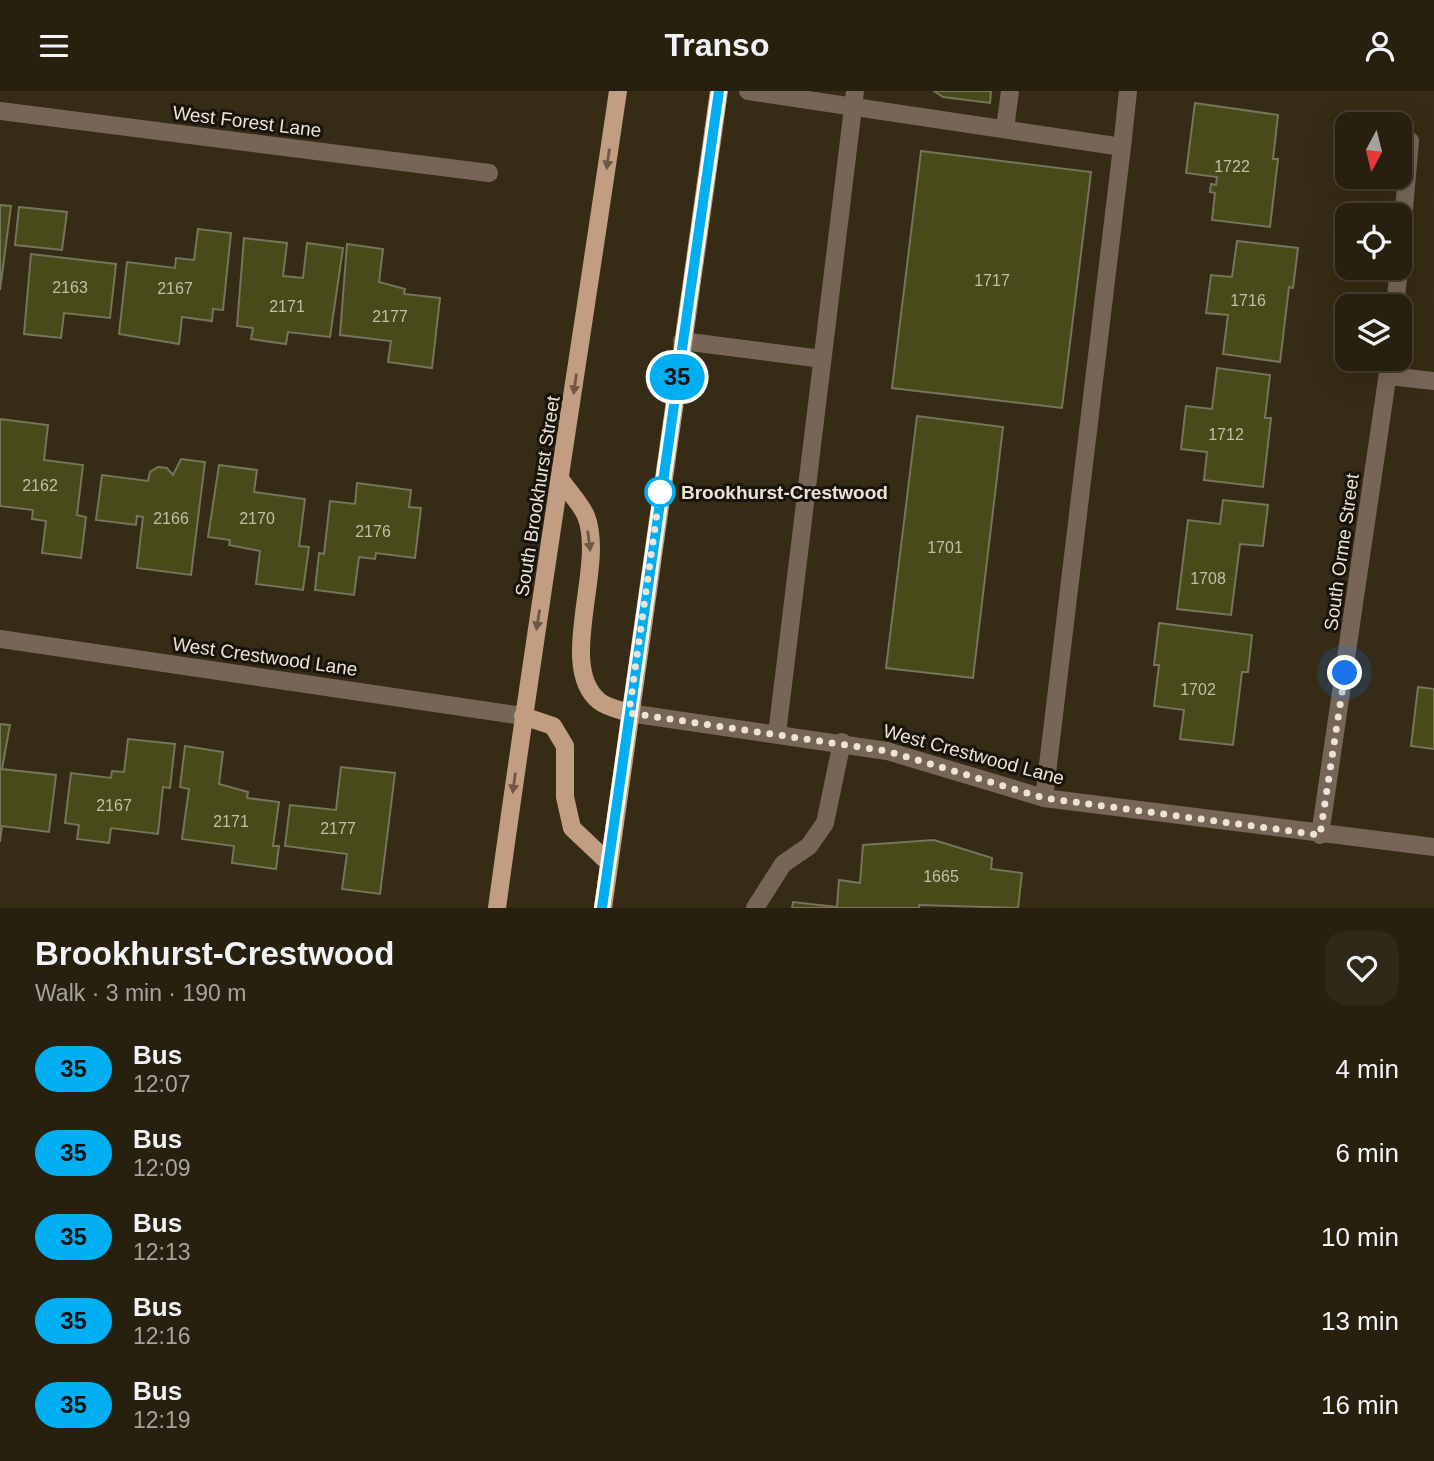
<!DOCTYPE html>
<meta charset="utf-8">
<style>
body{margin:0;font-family:Helvetica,sans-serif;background:#302818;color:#f1f3f6;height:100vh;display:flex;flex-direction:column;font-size:26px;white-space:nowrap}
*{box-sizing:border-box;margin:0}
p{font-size:23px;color:#a5a39e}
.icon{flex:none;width:38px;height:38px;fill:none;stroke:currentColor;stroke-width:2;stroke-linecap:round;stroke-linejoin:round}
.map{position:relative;height:817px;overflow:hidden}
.side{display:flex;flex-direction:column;background:#28200f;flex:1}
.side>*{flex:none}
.badge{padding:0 14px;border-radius:23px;font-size:24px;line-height:46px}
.needle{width:46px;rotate:187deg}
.fabs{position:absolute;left:1335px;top:21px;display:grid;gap:14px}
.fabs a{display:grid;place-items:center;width:77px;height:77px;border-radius:14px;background:#28200f;box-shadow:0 7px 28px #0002,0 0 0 2px #443e2f;font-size:35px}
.you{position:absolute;width:35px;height:35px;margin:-18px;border:5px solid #fff;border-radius:50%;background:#1a73e8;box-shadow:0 0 0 10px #1a73e833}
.map>.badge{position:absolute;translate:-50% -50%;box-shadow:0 0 0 4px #fff}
.round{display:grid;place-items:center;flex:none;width:74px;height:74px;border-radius:21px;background:#302818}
.overview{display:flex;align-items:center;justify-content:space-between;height:119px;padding:0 35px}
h1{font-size:33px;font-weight:700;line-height:52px}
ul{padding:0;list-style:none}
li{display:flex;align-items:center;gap:21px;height:84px;padding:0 35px}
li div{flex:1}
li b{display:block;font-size:26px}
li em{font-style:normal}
li .badge{min-width:77px;font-weight:700;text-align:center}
header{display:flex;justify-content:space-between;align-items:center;height:91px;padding:0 35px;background:#28200f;font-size:32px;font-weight:700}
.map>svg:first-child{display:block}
.building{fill:#494a1a;stroke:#74755a;stroke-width:2}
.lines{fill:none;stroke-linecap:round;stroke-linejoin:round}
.minor{stroke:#776558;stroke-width:18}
.major{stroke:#c19d81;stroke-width:18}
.oneway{fill:#6d5846}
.line-casing{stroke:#fff;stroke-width:16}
.line{stroke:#00aff2;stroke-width:10}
.walk{stroke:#ebe4d6;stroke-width:7;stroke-dasharray:0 12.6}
.stop-dot{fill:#fff;stroke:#00aff2;stroke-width:3.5}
.labels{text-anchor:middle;stroke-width:6;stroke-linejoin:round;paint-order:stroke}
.number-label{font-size:16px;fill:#c2bea7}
.street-label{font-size:19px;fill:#ebe4d6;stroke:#19140b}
.stop-label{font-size:19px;font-weight:bold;fill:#ebe4d6;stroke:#19140b;text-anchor:start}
</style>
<header><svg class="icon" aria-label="menu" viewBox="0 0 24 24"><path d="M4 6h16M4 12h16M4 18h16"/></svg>Transo<svg class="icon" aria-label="person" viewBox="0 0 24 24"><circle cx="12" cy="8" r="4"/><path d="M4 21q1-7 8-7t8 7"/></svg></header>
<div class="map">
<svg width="1434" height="817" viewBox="0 0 1434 817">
<rect width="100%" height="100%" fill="#362b14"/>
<!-- building -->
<g class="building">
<path d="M 934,0 L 991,0 L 990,12 L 943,6 Z"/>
<path d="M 1195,12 L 1278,24 L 1273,68 L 1278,68 L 1270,136 L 1212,129 L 1215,102 L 1210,101 L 1211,93 L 1216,94 L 1217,86 L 1186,82 Z"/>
<path d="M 921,60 L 1091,81 L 1062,317 L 892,297 Z"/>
<path d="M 0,114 L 11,115 L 0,199 Z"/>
<path d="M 19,116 L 67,121 L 62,159 L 15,154 Z"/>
<path d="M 198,138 L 231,142 L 223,219 L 213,218 L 212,230 L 182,226 L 179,253 L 119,243 L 127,171 L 175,177 L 176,167 L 194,169 Z"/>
<path d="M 244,147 L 287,152 L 283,185 L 303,187 L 307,152 L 343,157 L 330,246 L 288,241 L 286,253 L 251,248 L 253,237 L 237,235 Z"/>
<path d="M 1237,150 L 1298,157 L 1293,197 L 1289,196 L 1280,271 L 1223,263 L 1228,224 L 1206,222 L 1211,184 L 1232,186 Z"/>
<path d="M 347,153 L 383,158 L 379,191 L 405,198 L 404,203 L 440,207 L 432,277 L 388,271 L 391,250 L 340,244 Z"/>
<path d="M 31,163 L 116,173 L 110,227 L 64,222 L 61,247 L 24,243 Z"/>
<path d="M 1217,277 L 1270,284 L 1265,327 L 1271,327 L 1263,396 L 1204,389 L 1207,361 L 1181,358 L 1186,315 L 1212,318 Z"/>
<path d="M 917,325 L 1003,336 L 973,587 L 886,577 Z"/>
<path d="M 0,328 L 48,334 L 44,369 L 83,374 L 77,424 L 86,426 L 81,467 L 42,462 L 46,430 L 32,428 L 33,419 L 0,415 Z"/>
<path d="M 181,368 L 205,371 L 191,484 L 137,477 L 143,426 L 137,425 L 136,434 L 96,429 L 102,384 L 148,390 L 150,381 L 158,376 L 167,377 L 173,384 Z"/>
<path d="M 219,374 L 257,379 L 254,401 L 305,408 L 299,455 L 309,456 L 303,499 L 256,493 L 260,460 L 229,454 L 230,449 L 208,446 Z"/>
<path d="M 357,392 L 411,399 L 409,416 L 421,417 L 415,467 L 376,462 L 375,468 L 359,466 L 354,504 L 315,499 L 319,462 L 324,463 L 330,410 L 355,413 Z"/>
<path d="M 1223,409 L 1268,414 L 1263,455 L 1240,453 L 1231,524 L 1177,518 L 1188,429 L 1220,433 Z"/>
<path d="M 1159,532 L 1252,544 L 1248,581 L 1242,581 L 1233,654 L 1180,648 L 1184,619 L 1154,615 L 1159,574 L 1154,574 Z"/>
<path d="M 1418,596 L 1434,598 L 1434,658 L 1411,655 Z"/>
<path d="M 0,633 L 10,634 L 2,678 L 56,684 L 49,741 L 2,735 L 0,751 Z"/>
<path d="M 128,648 L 175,653 L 170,697 L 163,696 L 158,743 L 111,737 L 109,752 L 77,748 L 79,734 L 65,732 L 71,682 L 111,687 L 112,680 L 124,681 Z"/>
<path d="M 185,655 L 223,661 L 219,693 L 248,701 L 247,707 L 279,711 L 273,755 L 279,755 L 276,778 L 232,772 L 234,755 L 182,748 L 189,698 L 180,696 Z"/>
<path d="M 341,676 L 395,682 L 380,803 L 342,798 L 347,763 L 285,755 L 290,714 L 336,719 Z"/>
<path d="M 934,749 L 992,767 L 991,778 L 1022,782 L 1018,817 L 919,814 L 919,817 L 792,817 L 793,811 L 837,816 L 839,789 L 860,792 L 863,754 Z"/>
</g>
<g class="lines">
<!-- minor -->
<g class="minor">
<path d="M 748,0 L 1122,56 L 1128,0"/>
<path d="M 0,20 L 489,82"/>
<path d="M 1005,38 L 1010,0"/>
<path d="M 1400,163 L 1410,50"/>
<path d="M 1395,215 L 1399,177"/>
<path d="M 682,250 L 822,268"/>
<path d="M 1389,285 L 1434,290"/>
<path d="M 0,548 L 523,625"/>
<path d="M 629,622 L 887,660 L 1044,707 L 1434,756"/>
<path d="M 777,643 L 855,0"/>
<path d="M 1044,707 L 1122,56"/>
<path d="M 1320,744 L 1390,268"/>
<path d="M 755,817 L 783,773 L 809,755 L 825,732 L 842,651"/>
</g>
<!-- major -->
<g class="major">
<path d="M 561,389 C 569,401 581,413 586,425 C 606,475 556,575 599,610 C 606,616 620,619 629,622"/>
<path d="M 523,625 L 553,635 L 565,655 L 565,706 L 572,737 L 609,772"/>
<path d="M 497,817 C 534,544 578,272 618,0"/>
<path d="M 603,817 L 719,0"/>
</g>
</g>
<!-- one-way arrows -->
<defs><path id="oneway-solid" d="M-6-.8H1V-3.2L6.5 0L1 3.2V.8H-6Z" transform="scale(1.75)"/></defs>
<g class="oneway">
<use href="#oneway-solid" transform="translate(608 68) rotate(98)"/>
<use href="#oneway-solid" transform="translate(575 293) rotate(98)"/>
<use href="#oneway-solid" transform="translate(589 450) rotate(83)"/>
<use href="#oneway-solid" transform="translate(538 529) rotate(99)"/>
<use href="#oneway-solid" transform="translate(514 692) rotate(98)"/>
</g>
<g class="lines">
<!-- line casing -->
<g class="line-casing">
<path id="line" d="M 602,817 L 719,0"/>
</g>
<!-- line -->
<use href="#line" class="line"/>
<!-- walk -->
<path class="walk" d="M 660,401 L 629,622 L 887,660 L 1044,707 L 1320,744 L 1345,582"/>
</g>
<!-- markers -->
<circle class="stop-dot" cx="660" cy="401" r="14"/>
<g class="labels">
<!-- number labels -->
<g class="number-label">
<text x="1232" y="81">1722</text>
<text x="992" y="195">1717</text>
<text x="70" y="202">2163</text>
<text x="175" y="203">2167</text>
<text x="1248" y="215">1716</text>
<text x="287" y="221">2171</text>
<text x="390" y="231">2177</text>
<text x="1226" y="349">1712</text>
<text x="40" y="400">2162</text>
<text x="171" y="433">2166</text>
<text x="257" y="433">2170</text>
<text x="373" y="446">2176</text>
<text x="945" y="462">1701</text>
<text x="1208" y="493">1708</text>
<text x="1198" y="604">1702</text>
<text x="114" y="720">2167</text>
<text x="231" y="736">2171</text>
<text x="338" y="743">2177</text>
<text x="941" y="791">1665</text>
</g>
<!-- street labels -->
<g class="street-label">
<text transform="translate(247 30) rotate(7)" y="7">West Forest Lane</text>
<text transform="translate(537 405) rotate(-81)" y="7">South Brookhurst Street</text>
<text transform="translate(1341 461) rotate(-82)" y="7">South Orme Street</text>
<text transform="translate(265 565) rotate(8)" y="7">West Crestwood Lane</text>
<text transform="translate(974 663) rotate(15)" y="7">West Crestwood Lane</text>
</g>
<!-- stop labels -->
<g class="stop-label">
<text x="681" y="408">Brookhurst-Crestwood</text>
</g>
</g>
</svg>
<div class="fabs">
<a><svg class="needle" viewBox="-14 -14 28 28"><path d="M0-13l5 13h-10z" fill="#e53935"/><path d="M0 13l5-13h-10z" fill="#a5a39e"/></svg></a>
<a><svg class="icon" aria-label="locate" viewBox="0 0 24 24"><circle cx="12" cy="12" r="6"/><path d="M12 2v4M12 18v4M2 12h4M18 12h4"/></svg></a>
<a><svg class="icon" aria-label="layers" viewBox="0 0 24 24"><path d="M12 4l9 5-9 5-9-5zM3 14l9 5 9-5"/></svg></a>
</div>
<div class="you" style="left:1345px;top:582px"></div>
<b class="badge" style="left:677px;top:286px;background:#00aff2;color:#111">35</b>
</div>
<section class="side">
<div class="overview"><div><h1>Brookhurst-Crestwood</h1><p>Walk · 3 min · 190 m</p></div><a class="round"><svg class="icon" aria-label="heart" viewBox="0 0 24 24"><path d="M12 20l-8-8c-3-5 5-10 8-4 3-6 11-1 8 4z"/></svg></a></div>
<ul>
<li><span class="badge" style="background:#00aff2;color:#111">35</span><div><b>Bus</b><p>12:07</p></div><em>4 min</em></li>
<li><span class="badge" style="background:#00aff2;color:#111">35</span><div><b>Bus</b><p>12:09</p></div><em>6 min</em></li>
<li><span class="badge" style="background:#00aff2;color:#111">35</span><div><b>Bus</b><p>12:13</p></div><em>10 min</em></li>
<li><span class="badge" style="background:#00aff2;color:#111">35</span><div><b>Bus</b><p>12:16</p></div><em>13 min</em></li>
<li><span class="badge" style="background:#00aff2;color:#111">35</span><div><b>Bus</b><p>12:19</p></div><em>16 min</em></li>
</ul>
</section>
